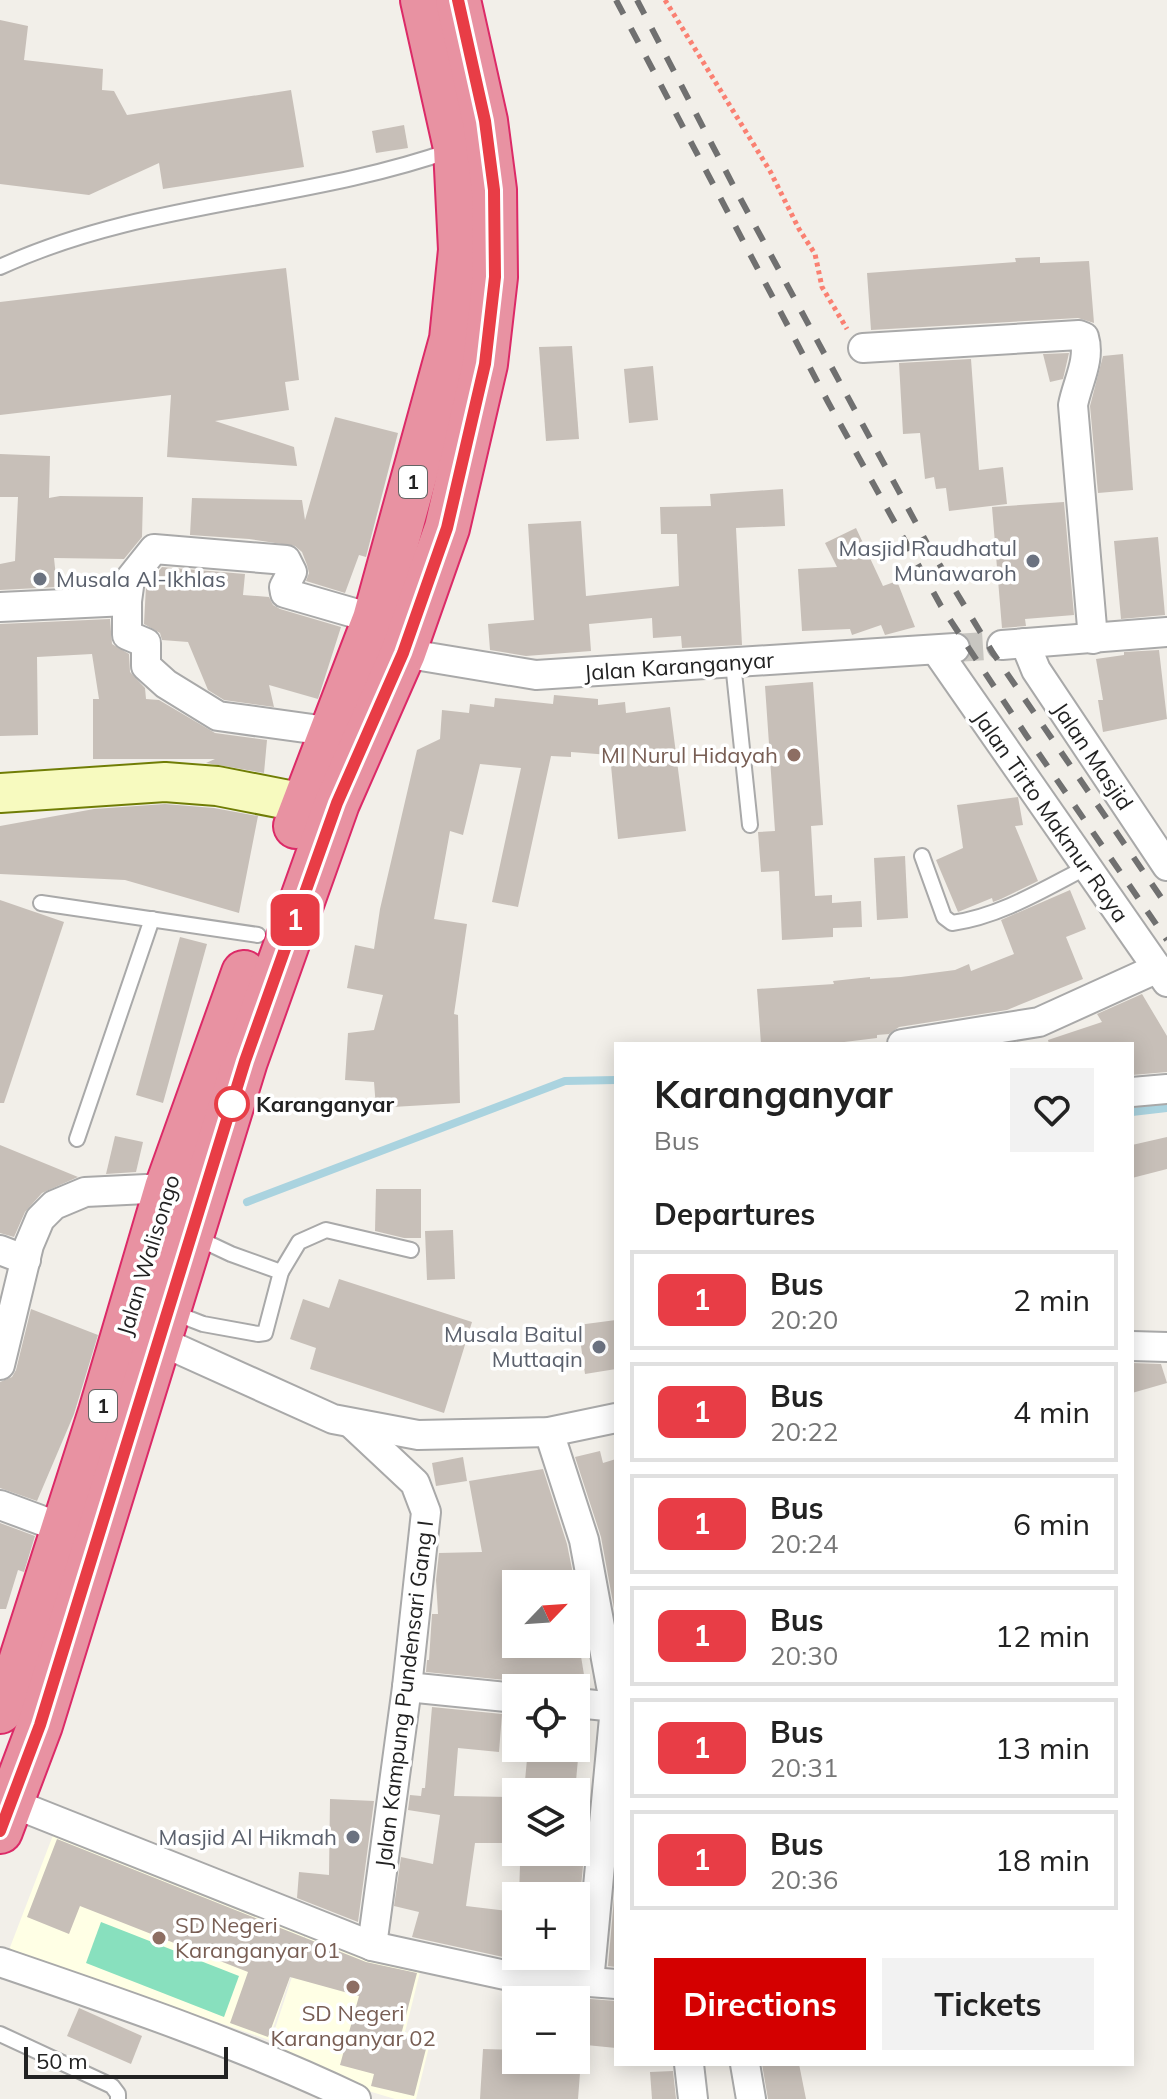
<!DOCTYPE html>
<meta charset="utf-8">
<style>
body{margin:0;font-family:Mulish,sans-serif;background:#f2f2f2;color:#222;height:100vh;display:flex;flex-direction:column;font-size:30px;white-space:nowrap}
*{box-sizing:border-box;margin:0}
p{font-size:26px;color:#767676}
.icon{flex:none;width:44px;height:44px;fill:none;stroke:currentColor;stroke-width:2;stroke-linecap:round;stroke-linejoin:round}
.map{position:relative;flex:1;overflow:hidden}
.details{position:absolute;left:614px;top:1042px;width:520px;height:1024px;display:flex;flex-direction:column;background:#fff;border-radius:0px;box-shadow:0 4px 20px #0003}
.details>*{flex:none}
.badge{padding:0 16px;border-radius:12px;font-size:28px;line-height:52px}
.needle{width:52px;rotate:65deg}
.buttons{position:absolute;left:502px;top:1570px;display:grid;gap:16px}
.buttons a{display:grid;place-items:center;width:88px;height:88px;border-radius:0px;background:#fff;box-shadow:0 4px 20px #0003;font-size:40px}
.scale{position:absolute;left:24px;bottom:20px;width:204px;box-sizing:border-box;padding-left:8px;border:4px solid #222;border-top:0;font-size:22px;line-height:28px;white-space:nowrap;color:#222;-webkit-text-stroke:6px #fff;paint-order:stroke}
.map>.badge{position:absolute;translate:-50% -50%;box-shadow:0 0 0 4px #fff}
h2{padding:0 40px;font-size:30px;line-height:72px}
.round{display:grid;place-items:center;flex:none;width:84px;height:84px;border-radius:0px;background:#f2f2f2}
.summary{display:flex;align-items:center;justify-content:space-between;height:136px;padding:0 40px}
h1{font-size:38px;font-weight:700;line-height:60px}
.cta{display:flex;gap:16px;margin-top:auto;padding:16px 40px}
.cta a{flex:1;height:92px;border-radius:0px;background:#d40000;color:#fff;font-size:32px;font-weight:700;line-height:92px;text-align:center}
.cta a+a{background:#f2f2f2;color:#222}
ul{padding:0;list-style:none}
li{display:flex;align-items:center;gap:24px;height:100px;margin:0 16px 12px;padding:0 24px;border:4px solid #e0e0e0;border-radius:0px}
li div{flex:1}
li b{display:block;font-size:30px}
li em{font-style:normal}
li .badge{min-width:88px;font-weight:700;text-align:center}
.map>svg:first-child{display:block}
.education{fill:#ffffe5}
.pitch{fill:#88e0be}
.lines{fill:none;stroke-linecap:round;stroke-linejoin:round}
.stream{stroke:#aad3df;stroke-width:8}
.building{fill:#c7bfb8}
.street-tunnel{stroke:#c8c6c1;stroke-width:28;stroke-dasharray:28 14;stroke-linecap:butt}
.lane-casing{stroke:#a9a9a9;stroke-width:18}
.street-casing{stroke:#a9a9a9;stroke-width:32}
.secondary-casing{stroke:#707d05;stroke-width:42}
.highway-casing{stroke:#dc2a67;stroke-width:48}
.path{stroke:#fa8072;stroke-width:5;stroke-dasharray:4 4;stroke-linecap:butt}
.lane{stroke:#fff;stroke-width:14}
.street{stroke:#fff;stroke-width:28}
.secondary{stroke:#f7fabf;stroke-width:38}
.highway{stroke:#e892a2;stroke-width:44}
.rail{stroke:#707070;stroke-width:6;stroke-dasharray:16 16;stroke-linecap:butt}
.line-casing{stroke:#fff;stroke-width:18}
.line{stroke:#e83d46;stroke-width:12}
.worship-dot{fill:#6b7280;stroke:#fff;stroke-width:3}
.education-dot{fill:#8d6e63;stroke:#fff;stroke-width:3}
.stop-dot{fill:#fff;stroke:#e83d46;stroke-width:4}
.labels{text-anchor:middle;stroke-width:7;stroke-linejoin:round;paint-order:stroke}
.shield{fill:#fff;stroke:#646464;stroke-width:2}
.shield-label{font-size:20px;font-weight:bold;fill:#222}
.worship-label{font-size:22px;fill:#5b616d;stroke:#fff;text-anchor:end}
.street-label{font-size:22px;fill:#222;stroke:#fff}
.education-label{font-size:22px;fill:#785e54;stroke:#fff;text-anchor:end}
.stop-label{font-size:22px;font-weight:bold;fill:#222;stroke:#fff;text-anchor:start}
</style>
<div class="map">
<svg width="1167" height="2099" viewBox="0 0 1167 2099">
<rect width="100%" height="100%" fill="#f2efe9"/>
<!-- education -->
<g class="education">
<path d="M 55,1830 L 308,1925 L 269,2040 L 9,1950 Z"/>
<path d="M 308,1928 L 423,1960 L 405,2032 L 431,2039 L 416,2099 L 395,2099 L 365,2090 L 270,2044 Z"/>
</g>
<!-- pitch -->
<path class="pitch" d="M 101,1922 L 239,1976 L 224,2017 L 86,1963 Z"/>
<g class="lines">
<!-- stream -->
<g class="stream">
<path d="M 1132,1112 L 1167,1108"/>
<path d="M 247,1202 L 565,1081 L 616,1080"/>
</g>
</g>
<!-- building -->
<g class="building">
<path d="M 0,20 L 28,26 L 24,60 L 103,69 L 102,90 L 114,91 L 127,115 L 291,90 L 304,167 L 163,189 L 159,163 L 89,195 L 0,184 Z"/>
<path d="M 404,125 L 408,148 L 376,153 L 372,131 Z"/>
<path d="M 1040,257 L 1040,263 L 1089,261 L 1094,323 L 1078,318 L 871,330 L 867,273 L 1016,262 L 1015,258 Z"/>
<path d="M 286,268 L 299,380 L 285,382 L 289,410 L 215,421 L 294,447 L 297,466 L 167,457 L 171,395 L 0,415 L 0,302 Z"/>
<path d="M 572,346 L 579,439 L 546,441 L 539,347 Z"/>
<path d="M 1069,353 L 1063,379 L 1050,382 L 1043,354 Z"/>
<path d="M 1123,354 L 1133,490 L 1098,493 L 1090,406 L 1103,356 Z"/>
<path d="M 971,359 L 979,470 L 1003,467 L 1007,504 L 949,511 L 946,488 L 936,489 L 934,477 L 925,479 L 920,433 L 903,434 L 899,363 Z"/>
<path d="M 653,366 L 658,420 L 629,423 L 624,369 Z"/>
<path d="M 335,417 L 398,433 L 366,557 L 359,555 L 345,593 L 306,581 L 309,573 L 307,565 L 302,552 L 295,546 L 249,539 L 190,535 L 192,498 L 302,500 L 305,520 Z"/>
<path d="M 0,454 L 50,456 L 49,498 L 60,496 L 143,497 L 142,537 L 124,559 L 54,558 L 57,587 L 0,590 L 0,564 L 15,561 L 18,497 L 0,497 Z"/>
<path d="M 783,489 L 785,526 L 736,528 L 742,645 L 682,648 L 681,636 L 653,638 L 652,618 L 589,624 L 591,651 L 526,656 L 490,650 L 488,624 L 534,620 L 528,524 L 581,521 L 586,596 L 679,586 L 677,534 L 661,534 L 660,507 L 711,506 L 710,494 Z"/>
<path d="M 1064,502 L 1074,615 L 1025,619 L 1026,626 L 1002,628 L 992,507 Z"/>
<path d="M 856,528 L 883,586 L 897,581 L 915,627 L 885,635 L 881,625 L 852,635 L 850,629 L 802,631 L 798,569 L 837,567 L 825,543 Z"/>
<path d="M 1158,537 L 1165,615 L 1121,619 L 1114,541 Z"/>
<path d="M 162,567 L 245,574 L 243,595 L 269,597 L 273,605 L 280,609 L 341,627 L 318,699 L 269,685 L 274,707 L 224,700 L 208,690 L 188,642 L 162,640 L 160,633 L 144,624 L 146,586 Z"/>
<path d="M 110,619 L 112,644 L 129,654 L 130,672 L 145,688 L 146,699 L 159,700 L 215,733 L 267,740 L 264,773 L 206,763 L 215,759 L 93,759 L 93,699 L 99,699 L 92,654 L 37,657 L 38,735 L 0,736 L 0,624 Z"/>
<path d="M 1159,650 L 1167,719 L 1103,732 L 1098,700 L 1103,700 L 1096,659 L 1124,655 L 1124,652 Z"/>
<path d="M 813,682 L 823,825 L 811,826 L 815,896 L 832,895 L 832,903 L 861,901 L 862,927 L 833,928 L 833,937 L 782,940 L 779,871 L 761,872 L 758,832 L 775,831 L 765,686 Z"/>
<path d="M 554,695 L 598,699 L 598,705 L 625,702 L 626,713 L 670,707 L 686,831 L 618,839 L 610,755 L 571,752 L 571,757 L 551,756 L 518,907 L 492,902 L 521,768 L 480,764 L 463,835 L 450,831 L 434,919 L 467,924 L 454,1014 L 458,1015 L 460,1103 L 376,1108 L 374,1082 L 345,1080 L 348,1033 L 374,1030 L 383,995 L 347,988 L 355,945 L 374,949 L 380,909 L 417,750 L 440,739 L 442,710 L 469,713 L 470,704 L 494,707 L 495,698 L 553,704 Z"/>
<path d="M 1018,797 L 1023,825 L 1015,826 L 1038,881 L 1001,899 L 993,902 L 992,898 L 958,912 L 936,860 L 963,848 L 957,805 Z"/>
<path d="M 165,804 L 214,808 L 258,816 L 239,913 L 125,880 L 0,874 L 0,826 L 94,809 Z"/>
<path d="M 905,856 L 908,918 L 877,920 L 874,858 Z"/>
<path d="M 1070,890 L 1086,929 L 1066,937 L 1083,979 L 1007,1010 L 899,1027 L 889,1034 L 877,1035 L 877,1038 L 828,1044 L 761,1044 L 757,989 L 834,984 L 833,981 L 870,977 L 870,979 L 901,977 L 955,970 L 969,964 L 971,971 L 1014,954 L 1001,920 Z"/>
<path d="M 0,900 L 64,922 L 4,1103 L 0,1103 Z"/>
<path d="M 180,937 L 207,944 L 163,1103 L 136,1095 Z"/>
<path d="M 1142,994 L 1167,1036 L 1167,1072 L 1132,1075 L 1132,1044 L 1049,1044 L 1048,1040 L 1102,1022 L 1097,1014 Z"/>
<path d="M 115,1136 L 143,1142 L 136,1172 L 106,1174 Z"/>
<path d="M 1167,1137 L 1167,1169 L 1132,1178 L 1132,1145 Z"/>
<path d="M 0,1145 L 78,1177 L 42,1193 L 25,1212 L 14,1237 L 0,1233 Z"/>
<path d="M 376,1189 L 421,1189 L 421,1238 L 404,1238 L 375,1231 Z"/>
<path d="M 453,1230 L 455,1279 L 427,1280 L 425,1231 Z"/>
<path d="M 339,1279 L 472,1322 L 444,1413 L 310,1369 L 316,1348 L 290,1339 L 303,1299 L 329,1308 Z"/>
<path d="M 31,1309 L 98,1335 L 74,1414 L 37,1501 L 0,1488 L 0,1382 L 12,1377 L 16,1370 Z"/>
<path d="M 616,1320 L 616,1369 L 585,1374 L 578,1325 Z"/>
<path d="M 1132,1363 L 1161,1364 L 1167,1383 L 1132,1393 Z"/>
<path d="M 600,1451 L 603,1463 L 616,1459 L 616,1619 L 601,1537 L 575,1457 Z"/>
<path d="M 463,1457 L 467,1481 L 436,1486 L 432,1463 Z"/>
<path d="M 543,1469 L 567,1544 L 575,1584 L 516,1584 L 510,1644 L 579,1644 L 586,1687 L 548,1688 L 547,1676 L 514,1681 L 426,1672 L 427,1660 L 429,1660 L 432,1614 L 438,1614 L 436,1580 L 439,1553 L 482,1552 L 469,1481 Z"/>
<path d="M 0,1523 L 35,1536 L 24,1572 L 18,1570 L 6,1609 L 0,1609 Z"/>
<path d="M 576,1590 L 583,1627 L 576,1629 Z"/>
<path d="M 432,1707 L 502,1714 L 499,1752 L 458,1748 L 454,1796 L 516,1797 L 516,1843 L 475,1843 L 466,1906 L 516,1912 L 516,1956 L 574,1956 L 574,1964 L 512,1959 L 412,1937 L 419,1912 L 394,1906 L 401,1857 L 433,1864 L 440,1815 L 408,1810 L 410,1795 L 421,1796 L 422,1788 L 425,1788 Z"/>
<path d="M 528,1748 L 579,1748 L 575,1792 L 524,1792 Z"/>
<path d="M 330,1799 L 374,1801 L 358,1922 L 297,1898 L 299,1872 L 329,1875 Z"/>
<path d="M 57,1839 L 366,1962 L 417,1973 L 401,2035 L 428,2041 L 414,2096 L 371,2086 L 374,2074 L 340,2065 L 359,1996 L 290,1977 L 268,2037 L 230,2023 L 248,1972 L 80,1906 L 69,1934 L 27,1917 Z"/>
<path d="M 520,1865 L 583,1866 L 576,1939 L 576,1896 L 519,1896 Z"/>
<path d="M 616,1877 L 616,1967 L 608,1966 Z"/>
<path d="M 503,1992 L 616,2001 L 616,2048 L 576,2044 L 576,2000 L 502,2000 Z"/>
<path d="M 79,2008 L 142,2036 L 131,2064 L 67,2036 Z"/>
<path d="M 483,2049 L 516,2050 L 516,2060 L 581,2060 L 578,2099 L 480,2099 Z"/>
<path d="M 762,2064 L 799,2064 L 806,2099 L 768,2099 Z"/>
<path d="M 673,2071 L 676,2099 L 652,2099 L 650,2072 Z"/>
</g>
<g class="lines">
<!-- street-tunnel -->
<path class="street-tunnel" d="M 955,648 L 1002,645"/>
<!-- lane casing -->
<g class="lane-casing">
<g id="lane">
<path d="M 0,267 C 143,201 305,202 452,150"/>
<path d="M 733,663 L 750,825"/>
<path d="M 922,856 L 944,917 L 952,923 C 1001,916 1044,889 1087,867"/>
<path d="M 41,903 L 258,935"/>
<path d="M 77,1139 L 152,919"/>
<path d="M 281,1272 L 299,1242 L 326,1230 L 411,1250"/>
<path d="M 172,1312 L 203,1324 L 258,1334 L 265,1333 L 281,1272 L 231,1254 L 195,1237"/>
<path d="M 0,2034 L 112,2086 L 118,2094 L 118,2099"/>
</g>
</g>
<!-- street casing -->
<g class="street-casing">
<g id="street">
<path d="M 863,348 L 1079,335 L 1084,337 C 1091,360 1077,383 1073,405 L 1093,639"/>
<path d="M 127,601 L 127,635 L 146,643 L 146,666 L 166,684 L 218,716 L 334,732"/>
<path d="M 0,607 L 127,601 L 130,579 L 154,549 L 286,560 L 292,572 L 284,587 L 285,593 L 375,619"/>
<path d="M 1025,643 L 1036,670 L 1167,866"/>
<path d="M 1002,645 L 1167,632"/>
<path d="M 936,650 L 1167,982"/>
<path d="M 403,653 L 536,675 L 955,648"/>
<path d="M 902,1044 L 1039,1022 L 1158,968"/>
<path d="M 1132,1092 L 1167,1089"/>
<path d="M 0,1250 L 26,1260"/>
<path d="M 158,1340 L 333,1419 L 418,1435 L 549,1432 L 616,1418"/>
<path d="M 1132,1346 L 1167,1347"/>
<path d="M 0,1365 L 29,1245 L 40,1219 L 54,1205 L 85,1192 L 167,1188"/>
<path d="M 352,1424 L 415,1483 L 426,1512 L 407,1687 L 372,1946"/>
<path d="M 549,1432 L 584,1540 L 611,1686"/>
<path d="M 0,1505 L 62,1528"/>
<path d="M 407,1687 L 516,1698"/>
<path d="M 576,1703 L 616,1707"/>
<path d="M 12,1803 L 372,1946 L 510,1976 L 616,1984"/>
<path d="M 0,1962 C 120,2003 241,2044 356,2099"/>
<path d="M 589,1982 L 615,1707"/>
<path d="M 689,2064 L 693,2099"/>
<path d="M 745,2064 L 751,2099"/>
</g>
</g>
<!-- secondary casing -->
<g class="secondary-casing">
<path id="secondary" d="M 0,793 L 165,782 L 217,786 L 304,803"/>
</g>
<!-- highway casing -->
<g class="highway-casing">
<g id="highway">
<path d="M 296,826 L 375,619 L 452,339 L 461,250 L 456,148 L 423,0"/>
<path d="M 0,1711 L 20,1665 L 101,1412 L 167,1188 L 244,973"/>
<path d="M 0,1831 L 40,1725 L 245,1061 L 337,803 L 403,653 L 447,528 L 485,364 L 495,277 L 494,190 L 485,121 L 458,0"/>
</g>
</g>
<!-- path -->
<path class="path" d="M 665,0 L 770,171 L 799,229 L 815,254 L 822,287 L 847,329"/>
<!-- lane -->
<use href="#lane" class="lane"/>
<!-- street -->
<use href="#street" class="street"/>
<!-- secondary -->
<use href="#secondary" class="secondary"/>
<!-- highway -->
<use href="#highway" class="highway"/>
<!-- rail -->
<g class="rail">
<path d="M 616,0 L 828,402 L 941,606 L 1026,735 L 1167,940"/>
<path d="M 637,0 L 733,185 L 929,547 L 993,653 L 1167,906"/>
</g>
</g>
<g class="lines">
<!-- line casing -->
<g class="line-casing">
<path id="line" d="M 0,1831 L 40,1725 L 245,1061 L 337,803 L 403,653 L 447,528 L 485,364 L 495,277 L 494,190 L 485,121 L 458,0"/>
</g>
<!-- line -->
<use href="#line" class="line"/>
</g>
<!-- markers -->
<g class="worship-dot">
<circle cx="1033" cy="561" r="8"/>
<circle cx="40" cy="579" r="8"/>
<circle cx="599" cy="1347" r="8"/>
<circle cx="353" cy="1837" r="8"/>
</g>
<g class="education-dot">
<circle cx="794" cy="755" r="8"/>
<circle cx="159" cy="1938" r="8"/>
<circle cx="353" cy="1987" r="8"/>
</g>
<circle class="stop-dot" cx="232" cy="1104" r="16"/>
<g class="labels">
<!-- shield labels -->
<g class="shield">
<rect x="399" y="466" width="28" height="32" rx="6"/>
<rect x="89" y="1390" width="28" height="32" rx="6"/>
</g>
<g class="shield-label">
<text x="413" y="489">1</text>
<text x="103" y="1413">1</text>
</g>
<!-- worship labels -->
<g class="worship-label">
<text x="1017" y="556">Masjid Raudhatul<tspan x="1017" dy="25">Munawaroh</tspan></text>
<text x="56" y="587" text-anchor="start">Musala Al-Ikhlas</text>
<text x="583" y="1342">Musala Baitul<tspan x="583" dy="25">Muttaqin</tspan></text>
<text x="337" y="1845">Masjid Al Hikmah</text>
</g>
<!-- street labels -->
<g class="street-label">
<text transform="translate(679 666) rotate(-4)" y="8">Jalan Karanganyar</text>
<text transform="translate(1093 756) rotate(56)" y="8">Jalan Masjid</text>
<text transform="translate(1051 816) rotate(55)" y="8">Jalan Tirto Makmur Raya</text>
<text transform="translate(148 1255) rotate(-73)" y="8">Jalan Walisongo</text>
<text transform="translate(404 1694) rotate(-83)" y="8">Jalan Kampung Pundensari Gang I</text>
</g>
<!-- education labels -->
<g class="education-label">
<text x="778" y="763">MI Nurul Hidayah</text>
<text x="175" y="1933" text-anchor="start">SD Negeri<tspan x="175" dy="25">Karanganyar 01</tspan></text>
<text x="353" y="2021" text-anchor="middle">SD Negeri<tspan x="353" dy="25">Karanganyar 02</tspan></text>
</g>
<!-- stop labels -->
<g class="stop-label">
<text x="256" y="1112">Karanganyar</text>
</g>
</g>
</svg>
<div class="buttons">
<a><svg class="needle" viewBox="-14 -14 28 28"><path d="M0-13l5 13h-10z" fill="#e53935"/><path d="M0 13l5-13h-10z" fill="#767676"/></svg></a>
<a><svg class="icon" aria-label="locate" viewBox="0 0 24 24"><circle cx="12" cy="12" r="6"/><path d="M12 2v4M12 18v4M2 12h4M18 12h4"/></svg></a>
<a><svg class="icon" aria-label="layers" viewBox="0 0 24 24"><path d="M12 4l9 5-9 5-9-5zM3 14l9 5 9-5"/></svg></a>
<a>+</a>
<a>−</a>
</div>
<div class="scale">50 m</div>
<b class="badge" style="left:295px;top:920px;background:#e83d46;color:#fff">1</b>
<section class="details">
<div class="summary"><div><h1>Karanganyar</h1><p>Bus</p></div><a class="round"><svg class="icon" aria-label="heart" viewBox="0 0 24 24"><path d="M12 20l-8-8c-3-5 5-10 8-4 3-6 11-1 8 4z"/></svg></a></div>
<h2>Departures</h2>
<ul>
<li><span class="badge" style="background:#e83d46;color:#fff">1</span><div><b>Bus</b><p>20:20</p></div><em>2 min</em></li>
<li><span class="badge" style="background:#e83d46;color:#fff">1</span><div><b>Bus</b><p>20:22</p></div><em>4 min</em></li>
<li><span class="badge" style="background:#e83d46;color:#fff">1</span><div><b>Bus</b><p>20:24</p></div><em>6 min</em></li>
<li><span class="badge" style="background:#e83d46;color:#fff">1</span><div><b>Bus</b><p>20:30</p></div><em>12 min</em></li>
<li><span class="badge" style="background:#e83d46;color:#fff">1</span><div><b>Bus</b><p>20:31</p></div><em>13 min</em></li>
<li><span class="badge" style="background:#e83d46;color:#fff">1</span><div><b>Bus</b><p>20:36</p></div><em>18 min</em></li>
</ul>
<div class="cta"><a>Directions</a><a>Tickets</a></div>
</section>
</div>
